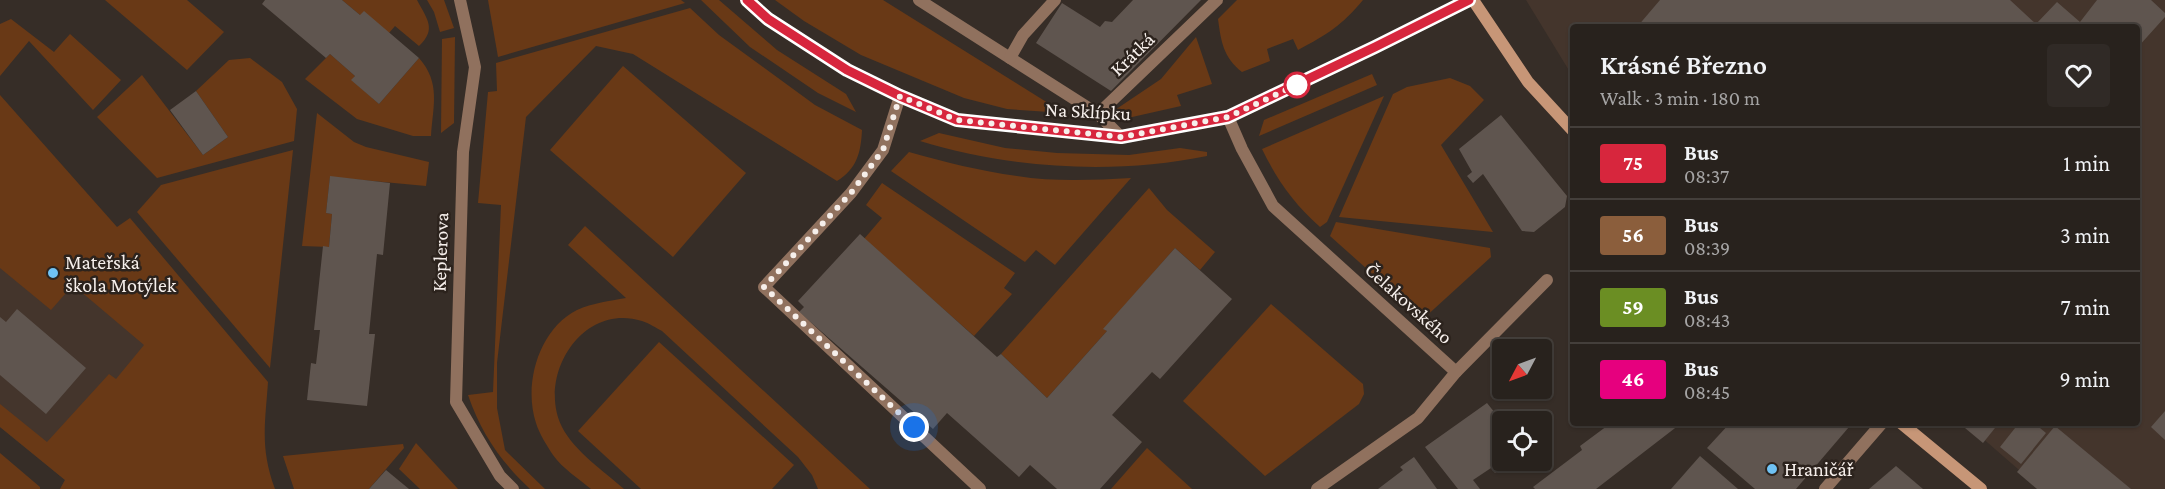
<!DOCTYPE html>
<meta charset="utf-8">
<style>
body{margin:0;font-family:"Crimson Pro",serif;background:#302a26;color:#f1f3f6;height:100vh;display:flex;flex-direction:column;font-size:22px;white-space:nowrap}
*{box-sizing:border-box;margin:0}
p{font-size:20px;color:#a5a4a4}
.icon{flex:none;width:33px;height:33px;fill:none;stroke:currentColor;stroke-width:2;stroke-linecap:round;stroke-linejoin:round}
.map{position:relative;flex:1;overflow:hidden}
.drawer{position:absolute;left:1570px;top:24px;width:570px;height:402px;display:flex;flex-direction:column;background:#28221d;border-radius:6px;box-shadow:0 2px 4px #0004,0 0 0 2px #443f3b}
.drawer>*{flex:none}
.badge{padding:0 12px;border-radius:4px;font-size:21px;line-height:39px}
.needle{width:39px;rotate:229deg}
.buttons{position:absolute;left:1492px;top:339px;display:grid;gap:12px}
.buttons a{display:grid;place-items:center;width:60px;height:60px;border-radius:6px;background:#28221d;box-shadow:0 2px 4px #0004,0 0 0 2px #443f3b;font-size:30px}
.you{position:absolute;width:30px;height:30px;margin:-15px;border:4px solid #fff;border-radius:50%;background:#1a73e8;box-shadow:0 0 0 9px #1a73e833}
.map>.badge{position:absolute;translate:-50% -50%;box-shadow:0 0 0 3px #fff}
.round{display:grid;place-items:center;flex:none;width:63px;height:63px;border-radius:6px;background:#302a26}
.head{display:flex;align-items:center;justify-content:space-between;height:102px;padding:0 30px}
h1{font-size:28px;font-weight:600;line-height:45px}
ul{padding:0;list-style:none}
li{display:flex;align-items:center;gap:18px;height:72px;padding:0 30px;border-top:2px solid #443f3b}
li div{flex:1}
li b{display:block;font-size:22px}
li em{font-style:normal}
li .badge{min-width:66px;font-weight:700;text-align:center}
.map>svg:first-child{display:block}
.built{fill:#44352c}
.green{fill:#693916}
.building{fill:#5f554f}
.lines{fill:none;stroke-linecap:round;stroke-linejoin:round}
.lane{stroke:#90715e;stroke-width:12}
.street{stroke:#90715e;stroke-width:12}
.secondary{stroke:#c79677;stroke-width:12}
.line-casing{stroke:#fff;stroke-width:14}
.line{stroke:#d7263d;stroke-width:9}
.walk{stroke:#f6efeb;stroke-width:6;stroke-dasharray:0 10.8}
.stop-dot{fill:#fff;stroke:#d7263d;stroke-width:3}
.poi-dot{fill:#6fc2f4;stroke:#2c231d;stroke-width:2}
.labels{text-anchor:middle;stroke-width:5;stroke-linejoin:round;paint-order:stroke}
.street-label{font-size:20px;fill:#f6efeb;stroke:#2c231d}
.poi-label{font-size:20px;fill:#f6efeb;stroke:#2c231d;text-anchor:start}
</style>
<div class="map">
<svg width="2165" height="489" viewBox="0 0 2165 489">
<rect width="100%" height="100%" fill="#362d27"/>
<!-- built -->
<g class="built">
<path d="M 1526,0 L 2165,0 L 2165,489 L 2041,489 L 1965,423 L 2138,423 L 2138,27 L 1574,27 L 1573,77 Z"/>
<path d="M 0,170 L 213,376 L 60,489 L 65,480 L 0,427 Z"/>
</g>
<!-- green -->
<g class="green">
<path d="M 105,0 L 187,0 L 224,32 L 187,70 Z"/>
<path d="M 342,0 L 417,0 C 427,19 437,29 419,46 L 395,26 L 389,33 L 360,15 Z"/>
<path d="M 427,0 L 444,0 L 454,28 L 440,32 L 434,12 Z"/>
<path d="M 488,0 L 681,0 L 685,3 L 498,57 Z"/>
<path d="M 701,0 L 719,0 L 777,50 L 846,94 L 856,112 L 818,93 L 750,47 Z"/>
<path d="M 775,0 L 883,0 L 1064,113 L 1007,109 L 964,98 L 861,55 L 804,21 Z"/>
<path d="M 1237,0 L 1363,0 C 1341,26 1328,34 1298,50 L 1293,39 L 1267,49 L 1270,61 L 1242,72 C 1223,57 1221,41 1218,19 Z"/>
<path d="M 690,8 L 719,35 L 815,105 L 862,130 C 861,152 857,169 837,181 L 633,54 L 596,46 L 526,117 L 497,363 L 497,408 L 505,450 L 545,489 L 530,489 C 501,462 481,433 468,395 L 493,392 L 501,205 L 478,203 L 488,92 L 497,91 L 496,63 Z"/>
<path d="M 11,19 L 54,52 L 70,34 L 121,80 L 93,110 L 29,41 L 0,76 L 0,24 Z"/>
<path d="M 455,37 L 454,123 L 441,133 L 442,39 Z"/>
<path d="M 1196,37 L 1212,84 L 1177,95 L 1181,106 L 1110,122 L 1106,116 L 1161,79 Z"/>
<path d="M 330,54 L 355,76 L 352,80 L 379,104 L 419,58 C 441,83 433,106 431,136 L 413,136 L 357,119 L 305,79 Z"/>
<path d="M 250,58 L 282,82 L 297,109 L 294,141 L 157,178 L 97,117 L 142,75 L 203,155 L 228,137 L 196,91 L 229,60 Z"/>
<path d="M 623,66 L 746,173 L 673,257 L 550,150 Z"/>
<path d="M 1372,74 L 1377,85 L 1259,136 L 1264,120 Z"/>
<path d="M 1450,78 L 1470,86 L 1484,100 L 1441,145 L 1493,232 L 1339,217 L 1393,94 L 1407,87 Z"/>
<path d="M 0,95 L 117,227 L 130,218 L 268,382 C 265,425 260,448 275,489 L 60,489 L 65,480 L 0,427 L 0,404 L 47,442 L 109,374 L 116,379 L 144,345 L 73,285 L 51,310 L 0,268 Z"/>
<path d="M 1384,96 L 1327,222 L 1320,227 C 1294,204 1277,180 1262,149 Z"/>
<path d="M 317,113 L 354,142 L 366,147 L 429,162 L 426,186 L 330,177 L 326,213 L 332,214 L 329,247 L 302,246 Z"/>
<path d="M 939,133 L 1005,148 L 1057,153 L 1129,155 L 1180,148 L 1207,152 L 1207,156 C 1115,175 1010,169 920,141 Z"/>
<path d="M 293,150 L 270,368 L 137,212 L 161,185 Z"/>
<path d="M 909,152 C 945,162 980,171 1017,176 C 1054,182 1094,180 1131,178 L 1055,265 L 1036,250 L 1025,262 L 891,171 Z"/>
<path d="M 882,183 L 1015,273 L 1004,288 L 1012,294 L 974,336 L 864,239 L 882,218 L 866,205 Z"/>
<path d="M 1149,188 L 1167,210 L 1215,252 L 1200,270 L 1175,248 L 1104,329 L 1107,331 L 1047,398 L 1001,354 Z"/>
<path d="M 1336,222 L 1490,248 L 1491,257 L 1423,319 L 1330,236 Z"/>
<path d="M 585,226 L 870,489 L 818,489 L 812,475 L 798,457 L 662,331 C 656,328 649,323 642,321 C 581,302 537,377 562,427 C 574,451 605,472 624,489 L 591,489 C 579,479 562,468 553,455 C 547,446 539,433 536,423 C 523,384 539,329 577,310 C 593,303 609,301 626,298 L 568,245 Z"/>
<path d="M 1271,304 L 1363,384 L 1364,394 L 1359,404 L 1265,476 L 1183,401 Z"/>
<path d="M 659,342 L 794,465 L 772,489 L 641,489 L 578,431 Z"/>
<path d="M 416,443 L 458,489 L 420,489 L 399,469 Z"/>
<path d="M 403,444 L 404,448 L 369,489 L 294,489 L 283,456 Z"/>
<path d="M 1147,448 L 1192,489 L 1111,489 Z"/>
<path d="M 0,453 L 40,487 L 40,489 L 0,489 Z"/>
</g>
<!-- building -->
<g class="building">
<path d="M 265,0 L 342,0 L 360,15 L 364,11 L 419,58 L 379,104 L 351,80 L 355,76 L 330,54 L 326,58 L 262,4 Z"/>
<path d="M 1133,0 L 1201,0 L 1111,91 L 1036,43 L 1062,3 L 1100,27 L 1105,21 L 1112,22 Z"/>
<path d="M 1660,0 L 2010,0 L 2036,24 L 2057,2 L 2080,22 L 2097,0 L 2151,0 L 2165,13 L 2165,17 L 2138,47 L 2138,27 L 1637,27 Z"/>
<path d="M 196,91 L 228,137 L 203,155 L 170,110 Z"/>
<path d="M 1501,115 L 1567,196 L 1565,207 L 1534,232 L 1522,231 L 1483,174 L 1473,183 L 1467,176 L 1472,172 L 1459,149 Z"/>
<path d="M 330,176 L 390,183 L 383,255 L 377,254 L 369,334 L 375,334 L 367,406 L 307,400 L 311,363 L 316,364 L 320,330 L 314,330 L 323,246 L 329,247 L 332,214 L 326,213 Z"/>
<path d="M 860,234 L 997,357 L 1001,354 L 1047,398 L 1107,331 L 1103,329 L 1175,248 L 1232,299 L 1160,379 L 1152,372 L 1112,415 L 1142,442 L 1100,489 L 1057,489 L 1030,465 L 1019,477 L 947,413 L 933,429 L 799,312 L 804,307 L 798,301 Z"/>
<path d="M 17,309 L 86,368 L 46,414 L 0,375 L 0,317 L 6,322 Z"/>
<path d="M 1487,403 L 1503,423 L 1503,460 L 1513,460 L 1495,473 L 1491,468 L 1473,480 L 1480,489 L 1458,489 L 1425,447 Z"/>
<path d="M 2165,411 L 2165,440 L 2151,427 Z"/>
<path d="M 1611,423 L 1677,423 L 1679,425 L 1596,489 L 1535,489 L 1533,487 L 1582,450 L 1580,446 Z"/>
<path d="M 1730,423 L 1844,423 L 1849,427 L 1796,489 L 1755,489 L 1707,448 Z"/>
<path d="M 1959,423 L 1999,423 L 1983,443 Z"/>
<path d="M 2019,423 L 2034,423 L 2046,433 L 2021,464 L 2000,447 Z"/>
<path d="M 2055,426 L 2131,489 L 2037,489 L 2017,472 Z"/>
<path d="M 1700,456 L 1738,489 L 1671,489 Z"/>
<path d="M 1414,457 L 1437,489 L 1378,489 L 1403,470 L 1400,467 Z"/>
<path d="M 1896,466 L 1923,489 L 1869,489 Z"/>
<path d="M 386,470 L 409,489 L 369,489 Z"/>
</g>
<g class="lines">
<!-- lane -->
<g class="lane">
<path d="M 919,0 L 1098,114"/>
<path d="M 1010,58 L 1023,35 L 1055,0"/>
<path d="M 900,96 L 883,150 L 851,193 L 764,287 L 980,489"/>
<path d="M 1456,372 L 1547,280"/>
</g>
<!-- street -->
<g class="street">
<path d="M 460,0 L 475,67 L 463,152 L 456,402 L 500,476 L 513,489"/>
<path d="M 748,0 L 768,19 L 847,70 L 900,96 L 957,120 L 1121,137 L 1228,117 L 1375,47 L 1469,0"/>
<path d="M 1228,117 L 1242,149 L 1273,206 L 1456,372 L 1418,418 L 1317,489"/>
<path d="M 1121,137 L 1098,114 L 1217,0"/>
<path d="M 1825,489 L 1882,423"/>
</g>
<!-- secondary -->
<g class="secondary">
<path d="M 1473,0 L 1528,82 L 1574,132"/>
<path d="M 1901,423 L 1981,489"/>
</g>
</g>
<g class="lines">
<!-- line casing -->
<g class="line-casing">
<path id="line" d="M 747,0 L 768,19 L 847,70 L 900,96 L 957,120 L 1121,137 L 1228,117 L 1375,47 L 1469,0"/>
</g>
<!-- line -->
<use href="#line" class="line"/>
<!-- walk -->
<path class="walk" d="M 914,427 L 764,287 L 851,193 L 883,150 L 900,96 L 957,120 L 1121,137 L 1228,117 L 1299,84 L 1297,85"/>
</g>
<!-- markers -->
<circle class="stop-dot" cx="1297" cy="85" r="12"/>
<g class="poi-dot">
<circle cx="53" cy="273" r="6"/>
<circle cx="1772" cy="469" r="6"/>
</g>
<g class="labels">
<!-- street labels -->
<g class="street-label">
<text transform="translate(1132 54) rotate(-44)" y="7">Krátká</text>
<text transform="translate(1088 111) rotate(3)" y="7">Na Sklípku</text>
<text transform="translate(440 252) rotate(-88)" y="7">Keplerova</text>
<text transform="translate(1409 303) rotate(42)" y="7">Čelakovského</text>
</g>
<!-- poi labels -->
<g class="poi-label">
<text x="65" y="269">Mateřská<tspan x="65" dy="23">škola Motýlek</tspan></text>
<text x="1784" y="476">Hraničář</text>
</g>
</g>
</svg>
<div class="buttons">
<a><svg class="needle" viewBox="-14 -14 28 28"><path d="M0-13l5 13h-10z" fill="#e53935"/><path d="M0 13l5-13h-10z" fill="#a5a4a4"/></svg></a>
<a><svg class="icon" aria-label="locate" viewBox="0 0 24 24"><circle cx="12" cy="12" r="6"/><path d="M12 2v4M12 18v4M2 12h4M18 12h4"/></svg></a>
</div>
<div class="you" style="left:914px;top:427px"></div>
<section class="drawer">
<div class="head"><div><h1>Krásné Březno</h1><p>Walk · 3 min · 180 m</p></div><a class="round"><svg class="icon" aria-label="heart" viewBox="0 0 24 24"><path d="M12 20l-8-8c-3-5 5-10 8-4 3-6 11-1 8 4z"/></svg></a></div>
<ul>
<li><span class="badge" style="background:#d7263d;color:#fff">75</span><div><b>Bus</b><p>08:37</p></div><em>1 min</em></li>
<li><span class="badge" style="background:#8b5e3c;color:#fff">56</span><div><b>Bus</b><p>08:39</p></div><em>3 min</em></li>
<li><span class="badge" style="background:#6b8e23;color:#fff">59</span><div><b>Bus</b><p>08:43</p></div><em>7 min</em></li>
<li><span class="badge" style="background:#e6007e;color:#fff">46</span><div><b>Bus</b><p>08:45</p></div><em>9 min</em></li>
</ul>
</section>
</div>
